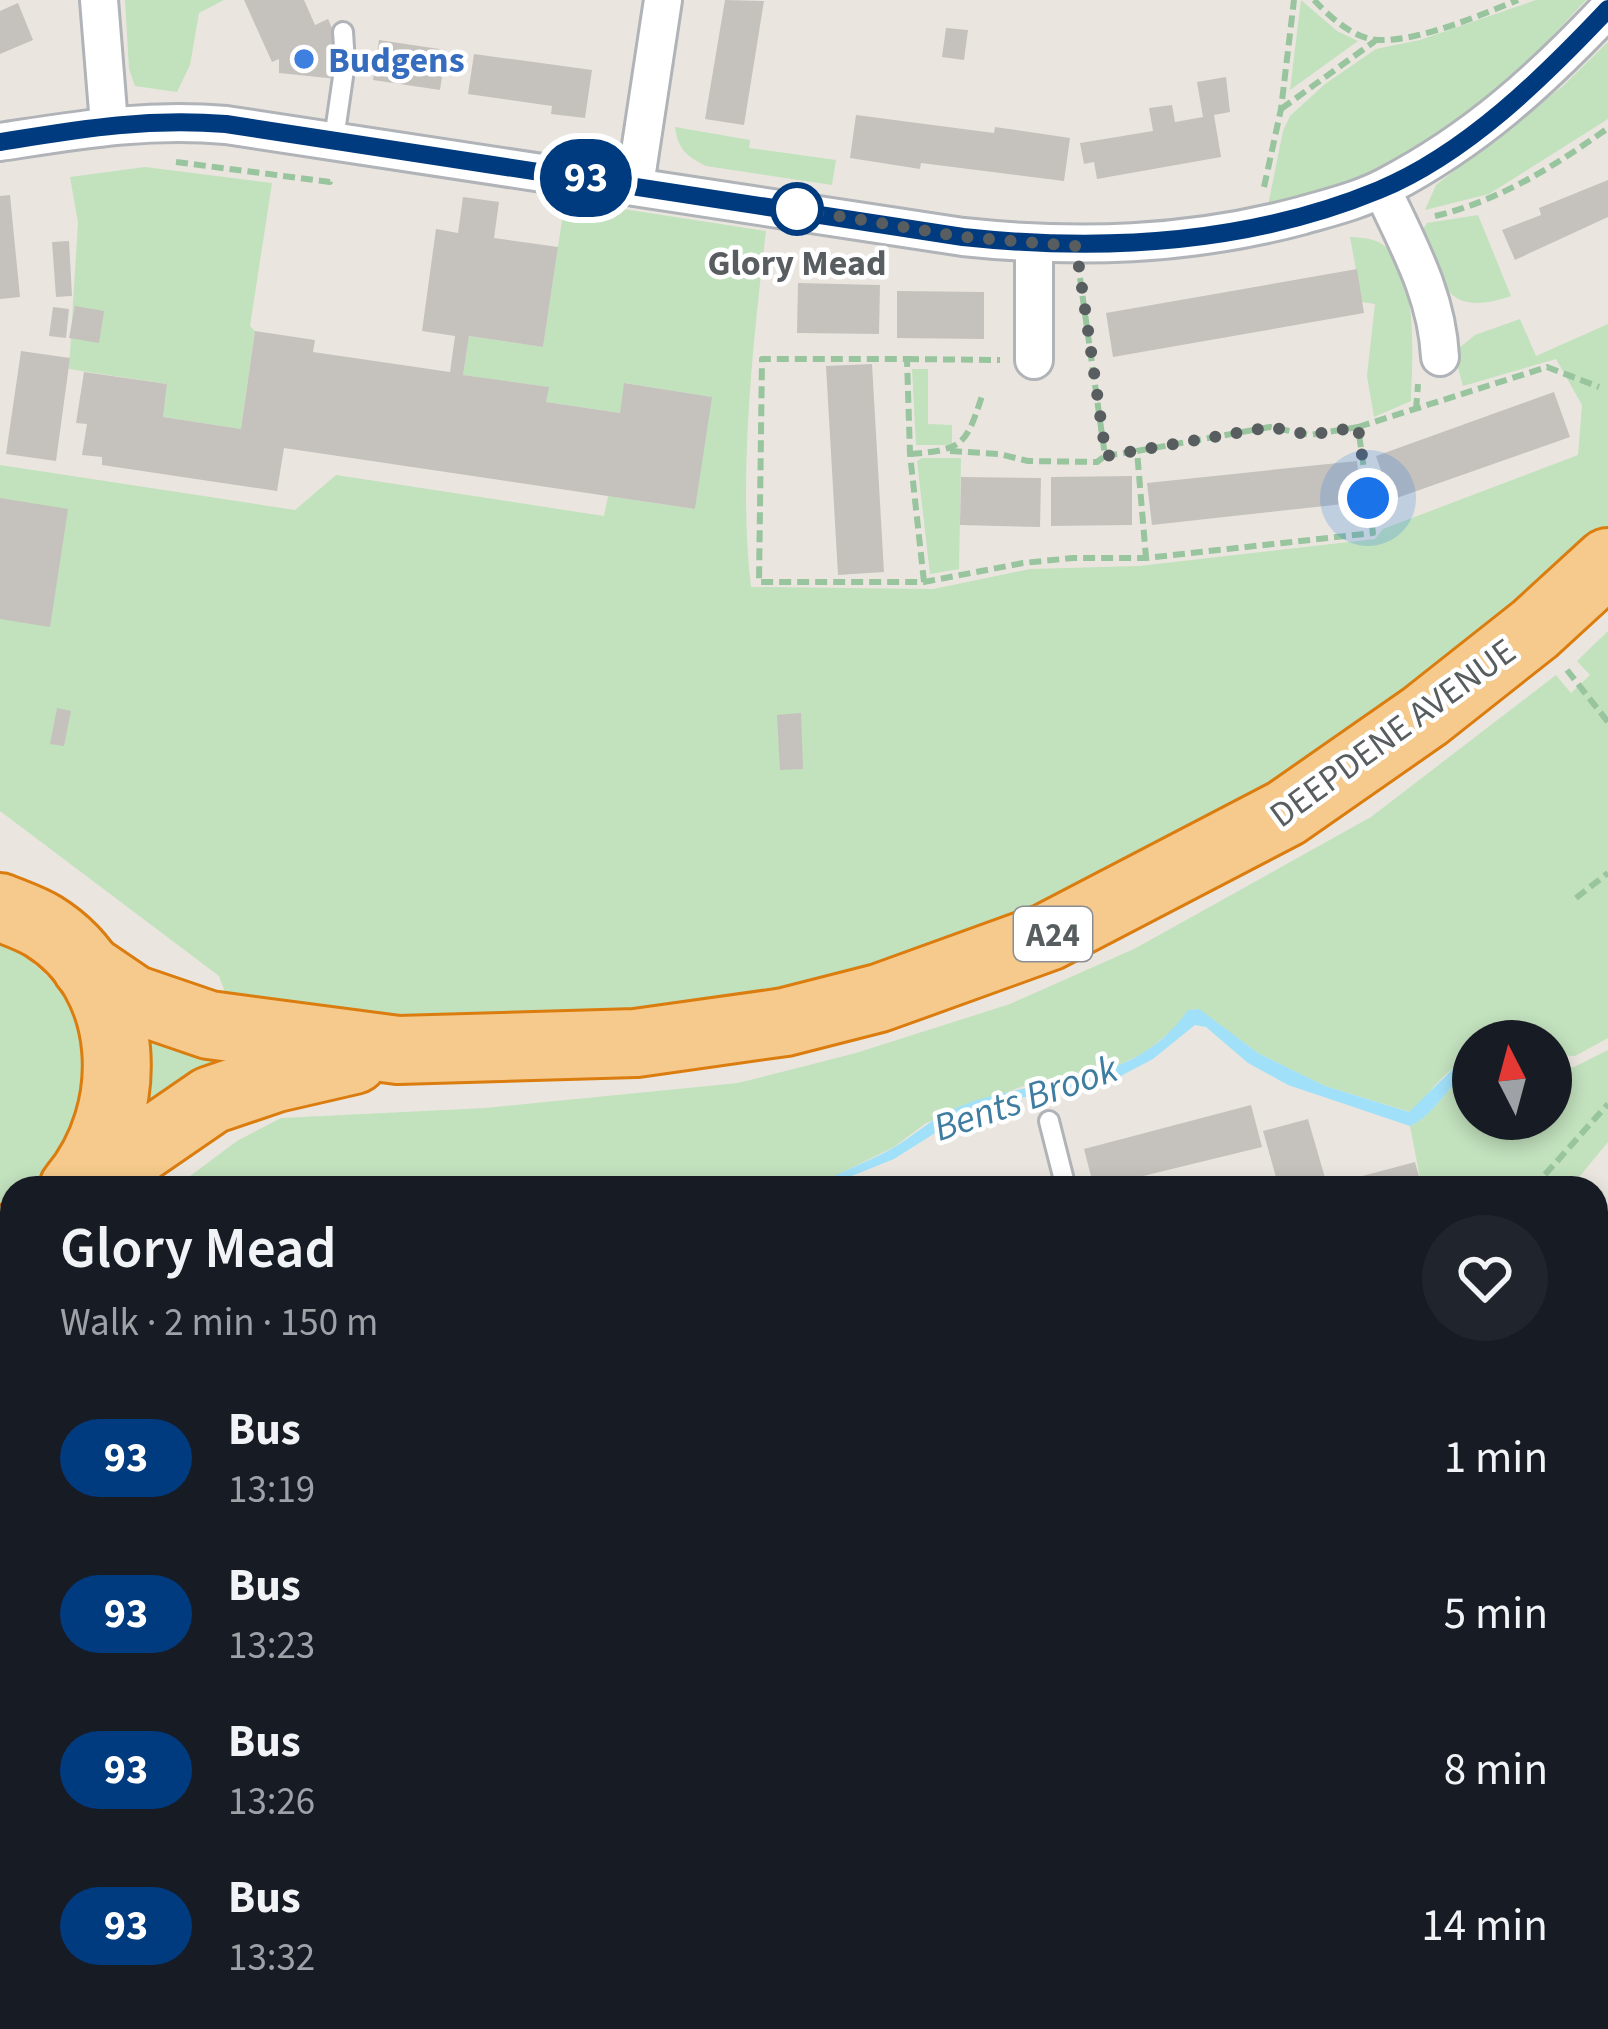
<!DOCTYPE html>
<meta charset="utf-8">
<style>
body{margin:0;font-family:"Source Sans 3",sans-serif;background:#20242c;color:#f1f3f6;height:100vh;display:flex;flex-direction:column;font-size:45px;white-space:nowrap}
*{box-sizing:border-box;margin:0}
p{font-size:39px;color:#9ea1a6}
.icon{flex:none;width:66px;height:66px;fill:none;stroke:currentColor;stroke-width:2;stroke-linecap:round;stroke-linejoin:round}
.map{position:relative;flex:1;overflow:hidden}
.drawer{position:absolute;left:0px;top:1176px;width:1608px;height:855px;display:flex;flex-direction:column;background:#171b24;border-radius:36px 36px 0 0;box-shadow:0 6px 18px #0003}
.drawer>*{flex:none}
.badge{padding:0 24px;border-radius:39px;font-size:42px;line-height:78px}
.needle{width:78px;rotate:354deg}
.controls{position:absolute;left:1452px;top:1020px;display:grid;gap:24px}
.controls a{display:grid;place-items:center;width:120px;height:120px;border-radius:50%;background:#171b24;box-shadow:0 6px 18px #0003;font-size:60px}
.you{position:absolute;width:60px;height:60px;margin:-30px;border:9px solid #fff;border-radius:50%;background:#1a73e8;box-shadow:0 0 0 18px #1a73e833}
.map>.badge{position:absolute;translate:-50% -50%;box-shadow:0 0 0 6px #fff}
.round{display:grid;place-items:center;flex:none;width:126px;height:126px;border-radius:63px;background:#20242c}
.head{display:flex;align-items:center;justify-content:space-between;height:204px;padding:0 60px}
h1{font-size:57px;font-weight:600;line-height:90px}
ul{padding:0;list-style:none}
li{display:flex;align-items:center;gap:36px;height:156px;padding:0 60px}
li div{flex:1}
li b{display:block;font-size:45px}
li em{font-style:normal}
li .badge{min-width:132px;font-weight:700;text-align:center}
.map>svg:first-child{display:block}
.green{fill:#c2e1bd}
.water{fill:#a1e0f9}
.lines{fill:none;stroke-linecap:round;stroke-linejoin:round}
.stream{stroke:#a1e0f9;stroke-width:10}
.building{fill:#c5c1bc}
.lane-casing{stroke:#b0b3b7;stroke-width:24}
.street-casing{stroke:#b0b3b7;stroke-width:42}
.secondary-casing{stroke:#afb4b7;stroke-width:57}
.highway-casing{stroke:#db7c0f;stroke-width:72}
.path{stroke:#98c49e;stroke-width:6;stroke-dasharray:12 6;stroke-linecap:butt}
.lane{stroke:#fff;stroke-width:18}
.street{stroke:#fff;stroke-width:36}
.secondary{stroke:#fff;stroke-width:51}
.highway{stroke:#f5ca8c;stroke-width:66}
.line-casing{stroke:#fff;stroke-width:27}
.line{stroke:#003b80;stroke-width:18}
.walk{stroke:#585d60;stroke-width:12;stroke-dasharray:0 21.6}
.shop-dot{fill:#3f7fe0;stroke:#fff;stroke-width:4.5}
.stop-dot{fill:#fff;stroke:#003b80;stroke-width:6}
.labels{text-anchor:middle;stroke-width:9;stroke-linejoin:round;paint-order:stroke}
.shield{fill:#fff;stroke:#8a8e90;stroke-width:3}
.shield-label{font-size:33px;font-weight:bold;fill:#585d60}
.shop-label{font-size:36px;font-weight:bold;fill:#366cbe;stroke:#fff;text-anchor:start}
.stop-label{font-size:36px;font-weight:bold;fill:#585d60;stroke:#fff}
.street-label{font-size:36px;fill:#585d60;stroke:#fff}
.water-label{font-size:39px;font-style:italic;fill:#3f7da0;stroke:#fff}
</style>
<div class="map">
<svg width="1608" height="2029" viewBox="0 0 1608 2029">
<rect width="100%" height="100%" fill="#eae6df"/>
<!-- green -->
<g class="green">
<path d="M 125,0 L 224,0 L 199,13 L 190,65 L 177,92 L 135,86 L 129,69 Z"/>
<path d="M 1301,0 L 1337,31 L 1358,41 L 1290,90 Z"/>
<path d="M 1536,0 L 1586,0 C 1550,38 1516,78 1474,110 C 1414,158 1339,187 1267,210 L 1283,131 L 1290,116 L 1325,84 L 1376,49 L 1420,40 Z"/>
<path d="M 1608,42 L 1608,119 L 1489,194 L 1425,210 L 1436,185 L 1563,86 Z"/>
<path d="M 675,127 L 750,140 L 749,148 L 836,160 L 832,185 L 706,166 C 686,156 678,149 675,127 Z"/>
<path d="M 145,167 L 272,183 L 250,326 L 255,331 L 241,429 L 163,417 L 167,384 L 69,369 L 78,223 L 70,177 Z"/>
<path d="M 565,200 L 766,231 C 753,342 738,477 751,587 L 933,589 L 1030,569 L 1139,566 L 1375,539 L 1383,529 L 1578,455 L 1582,405 L 1556,359 L 1463,386 L 1458,368 L 1459,348 L 1475,335 L 1520,319 L 1536,356 L 1608,324 L 1608,531 L 1521,615 L 1137,875 L 771,1001 L 556,1025 L 377,1025 L 228,1000 L 219,976 L 0,811 L 0,465 L 295,510 L 336,475 L 604,516 L 608,496 L 695,509 L 711,397 L 625,383 L 620,413 L 546,402 L 548,387 L 463,375 L 469,336 L 543,347 Z"/>
<path d="M 1478,215 L 1511,296 C 1445,319 1439,282 1423,229 L 1427,223 Z"/>
<path d="M 1350,237 C 1364,238 1377,238 1387,248 C 1419,282 1412,359 1411,401 L 1374,417 L 1367,376 L 1375,304 L 1362,302 Z"/>
<path d="M 912,369 L 928,369 L 928,424 L 952,425 L 952,445 L 916,445 Z"/>
<path d="M 922,458 L 961,458 L 959,569 L 930,574 L 917,461 Z"/>
<path d="M 1608,631 L 1608,1038 L 1575,1056 L 1551,1055 L 1551,1041 L 1473,1041 L 1473,1059 C 1445,1065 1431,1095 1410,1112 L 1325,1086 L 1258,1053 L 1198,1009 L 1188,1010 L 1177,1026 L 1146,1052 L 1100,1074 L 1076,1081 L 1023,1086 L 926,1123 L 894,1147 L 810,1188 L 174,1188 L 237,1141 L 281,1118 L 486,1108 L 738,1083 L 856,1053 L 1010,1004 L 1134,949 L 1371,817 L 1556,675 L 1571,693 L 1590,675 L 1577,661 Z"/>
<path d="M 0,941 C 81,987 115,1062 69,1149 C 62,1163 50,1175 40,1187 L 12,1188 L 12,1203 L 0,1210 Z"/>
<path d="M 140,1028 L 248,1051 L 138,1124 Z"/>
<path d="M 1608,1050 L 1608,1142 L 1570,1188 L 1422,1188 L 1410,1126 C 1436,1115 1447,1083 1473,1071 L 1473,1119 L 1551,1119 L 1551,1067 L 1574,1067 Z"/>
<path d="M 1596,1680 L 1608,1734 L 1608,2029 L 1216,2029 L 1225,2019 L 1596,2019 Z"/>
<path d="M 134,2019 L 412,2019 L 417,2029 L 132,2029 Z"/>
</g>
<!-- water -->
<path class="water" d="M 1199,1009 L 1258,1053 L 1325,1086 L 1409,1112 L 1461,1061 L 1473,1059 L 1473,1071 C 1447,1083 1436,1115 1410,1126 L 1288,1085 L 1248,1063 L 1206,1027 L 1195,1025 L 1153,1059 L 1117,1078 L 1086,1088 L 1019,1098 L 954,1121 L 894,1159 L 822,1188 L 810,1188 C 837,1173 866,1163 893,1148 C 915,1135 932,1118 956,1108 C 1038,1073 1130,1093 1188,1010 Z"/>
<g class="lines">
<!-- stream -->
<path class="stream" d="M 220,2019 L 224,2029"/>
</g>
<!-- building -->
<g class="building">
<path d="M 244,0 L 304,0 L 315,25 L 328,19 L 340,46 L 337,79 L 279,73 L 279,59 L 272,62 Z"/>
<path d="M 725,0 L 764,1 L 744,125 L 705,119 Z"/>
<path d="M 18,3 L 33,40 L 0,54 L 0,11 Z"/>
<path d="M 946,28 L 968,30 L 964,60 L 942,57 Z"/>
<path d="M 379,40 L 446,50 L 440,90 L 373,80 Z"/>
<path d="M 474,54 L 592,70 L 585,118 L 551,114 L 552,106 L 468,94 Z"/>
<path d="M 1226,77 L 1230,112 L 1214,115 L 1221,157 L 1097,179 L 1094,162 L 1084,164 L 1080,143 L 1153,131 L 1149,108 L 1172,105 L 1175,122 L 1203,117 L 1197,82 Z"/>
<path d="M 856,115 L 994,133 L 995,127 L 1070,138 L 1064,181 L 921,163 L 920,169 L 850,158 Z"/>
<path d="M 1608,180 L 1608,217 L 1515,260 L 1502,230 L 1541,215 L 1539,208 Z"/>
<path d="M 10,195 L 20,297 L 0,299 L 0,196 Z"/>
<path d="M 463,197 L 499,202 L 494,238 L 558,247 L 543,347 L 469,336 L 463,375 L 549,387 L 546,402 L 620,413 L 624,383 L 712,397 L 695,509 L 284,448 L 277,491 L 102,465 L 102,457 L 82,455 L 87,424 L 76,423 L 84,372 L 167,384 L 163,417 L 241,429 L 255,331 L 315,340 L 313,352 L 450,372 L 455,336 L 422,331 L 436,229 L 458,233 Z"/>
<path d="M 69,241 L 72,296 L 56,297 L 52,242 Z"/>
<path d="M 1357,269 L 1364,313 L 1113,357 L 1106,313 Z"/>
<path d="M 798,283 L 880,285 L 879,334 L 797,333 Z"/>
<path d="M 897,291 L 984,292 L 984,339 L 897,338 Z"/>
<path d="M 75,306 L 104,311 L 99,343 L 69,338 Z"/>
<path d="M 53,307 L 69,309 L 66,338 L 49,336 Z"/>
<path d="M 21,351 L 70,358 L 56,461 L 6,454 Z"/>
<path d="M 872,364 L 884,572 L 838,575 L 826,366 Z"/>
<path d="M 1554,392 L 1570,437 L 1391,500 L 1376,456 Z"/>
<path d="M 1357,461 L 1361,502 L 1152,525 L 1147,483 Z"/>
<path d="M 1132,476 L 1132,525 L 1051,526 L 1051,477 Z"/>
<path d="M 961,477 L 1041,478 L 1040,527 L 960,525 Z"/>
<path d="M 0,498 L 68,509 L 50,627 L 0,619 Z"/>
<path d="M 57,708 L 71,711 L 64,746 L 50,744 Z"/>
<path d="M 801,713 L 803,769 L 780,770 L 777,715 Z"/>
<path d="M 1251,1105 L 1262,1147 L 1094,1188 L 1084,1149 Z"/>
<path d="M 1308,1119 L 1328,1188 L 1279,1188 L 1263,1131 Z"/>
<path d="M 1415,1162 L 1422,1188 L 1353,1188 L 1351,1179 Z"/>
<path d="M 1596,1248 L 1608,1250 L 1608,1331 L 1596,1329 Z"/>
<path d="M 0,1836 L 12,1880 L 12,1933 L 7,1933 L 4,1980 L 0,1980 Z"/>
<path d="M 488,2019 L 553,2019 L 547,2023 L 551,2029 L 494,2029 Z"/>
<path d="M 840,2019 L 897,2019 L 899,2025 L 888,2029 L 845,2029 Z"/>
<path d="M 911,2019 L 963,2019 L 950,2024 L 952,2029 L 915,2029 Z"/>
</g>
<g class="lines">
<!-- lane casing -->
<g class="lane-casing">
<g id="lane">
<path d="M 334,139 L 345,63 L 343,32"/>
<path d="M 1049,1121 L 1066,1188"/>
</g>
</g>
<!-- street casing -->
<g class="street-casing">
<g id="street">
<path d="M 99,0 L 109,124"/>
<path d="M 0,142 C 79,130 146,118 226,125 L 963,237 C 1078,249 1187,246 1300,216 C 1328,208 1361,200 1387,186 C 1475,140 1540,81 1608,9"/>
<path d="M 635,185 L 663,0"/>
<path d="M 1382,189 C 1408,245 1437,295 1440,357"/>
<path d="M 1034,360 L 1034,245"/>
<path d="M 1596,1400 L 1608,1399"/>
<path d="M 430,2019 L 434,2029"/>
</g>
</g>
<!-- secondary casing -->
<g class="secondary-casing">
<g id="secondary">
<path d="M 0,1283 L 12,1265"/>
<path d="M 0,1481 L 12,1549"/>
<path d="M 99,2029 L 99,2019"/>
</g>
</g>
<!-- highway casing -->
<g class="highway-casing">
<g id="highway">
<path d="M 0,907 C 14,913 30,918 43,926 C 134,982 137,1112 73,1188"/>
<path d="M 86,967 L 133,999 L 209,1025 L 398,1050 L 636,1043 L 785,1022 L 879,998 L 1048,937 L 1286,813 L 1425,716 L 1535,629 L 1608,562"/>
<path d="M 83,1188 L 211,1100 L 276,1078 L 354,1060"/>
<path d="M 0,1243 L 12,1237"/>
</g>
</g>
<!-- path -->
<g class="path">
<path d="M 1314,0 C 1330,17 1354,39 1378,40 C 1417,42 1481,15 1518,0"/>
<path d="M 1281,109 L 1375,41"/>
<path d="M 176,162 L 330,182 L 331,177"/>
<path d="M 1264,187 L 1281,109 L 1294,0"/>
<path d="M 1435,216 C 1499,201 1555,166 1608,128"/>
<path d="M 1080,278 L 1105,456 L 1137,451"/>
<path d="M 907,359 L 1000,360"/>
<path d="M 1416,410 L 1418,384"/>
<path d="M 1358,427 L 1547,367 L 1599,387"/>
<path d="M 950,451 L 999,454 L 1028,461 L 1097,462 L 1105,456"/>
<path d="M 910,454 C 963,450 966,445 982,396"/>
<path d="M 924,582 L 910,454 L 907,359 L 762,359 L 759,582 L 924,582 L 1023,563 L 1073,558 L 1146,558 L 1373,533 L 1358,427 L 1310,435 L 1270,427 L 1137,451 L 1146,558"/>
<path d="M 1567,670 L 1608,722"/>
<path d="M 1576,898 L 1608,873"/>
<path d="M 1533,1188 L 1608,1104"/>
<path d="M 12,1344 L 12,1358"/>
<path d="M 1596,1356 L 1608,1355"/>
<path d="M 1207,2029 L 1217,2019"/>
</g>
<!-- lane -->
<use href="#lane" class="lane"/>
<!-- street -->
<use href="#street" class="street"/>
<!-- secondary -->
<use href="#secondary" class="secondary"/>
<!-- highway -->
<use href="#highway" class="highway"/>
</g>
<g class="lines">
<!-- line casing -->
<g class="line-casing">
<path id="line" d="M 0,142 C 81,129 143,118 226,124 L 963,237 C 1103,252 1246,245 1379,190 C 1466,154 1544,77 1608,9"/>
</g>
<!-- line -->
<use href="#line" class="line"/>
<!-- walk -->
<path class="walk" d="M 797,209 L 963,237 L 1076,246 L 1106,456 L 1270,427 L 1310,435 L 1358,427 L 1368,498"/>
</g>
<!-- markers -->
<circle class="shop-dot" cx="304" cy="59" r="12"/>
<circle class="stop-dot" cx="797" cy="209" r="24"/>
<g class="labels">
<!-- shield labels -->
<rect class="shield" x="1014" y="907" width="78" height="54" rx="9"/>
<g class="shield-label">
<text x="1053" y="946">A24</text>
</g>
<!-- shop labels -->
<g class="shop-label">
<text x="328" y="72">Budgens</text>
</g>
<!-- stop labels -->
<g class="stop-label">
<text x="797" y="275">Glory Mead</text>
</g>
<!-- street labels -->
<g class="street-label">
<text transform="translate(1392 732) rotate(-36)" y="13">DEEPDENE AVENUE</text>
</g>
<!-- water labels -->
<g class="water-label">
<text transform="translate(1025 1097) rotate(-19)" y="14">Bents Brook</text>
</g>
</g>
</svg>
<div class="controls">
<a><svg class="needle" viewBox="-14 -14 28 28"><path d="M0-13l5 13h-10z" fill="#e53935"/><path d="M0 13l5-13h-10z" fill="#9ea1a6"/></svg></a>
</div>
<div class="you" style="left:1368px;top:498px"></div>
<b class="badge" style="left:586px;top:178px;background:#003b80;color:#fff">93</b>
<section class="drawer">
<div class="head"><div><h1>Glory Mead</h1><p>Walk · 2 min · 150 m</p></div><a class="round"><svg class="icon" aria-label="heart" viewBox="0 0 24 24"><path d="M12 20l-8-8c-3-5 5-10 8-4 3-6 11-1 8 4z"/></svg></a></div>
<ul>
<li><span class="badge" style="background:#003b80;color:#fff">93</span><div><b>Bus</b><p>13:19</p></div><em>1 min</em></li>
<li><span class="badge" style="background:#003b80;color:#fff">93</span><div><b>Bus</b><p>13:23</p></div><em>5 min</em></li>
<li><span class="badge" style="background:#003b80;color:#fff">93</span><div><b>Bus</b><p>13:26</p></div><em>8 min</em></li>
<li><span class="badge" style="background:#003b80;color:#fff">93</span><div><b>Bus</b><p>13:32</p></div><em>14 min</em></li>
</ul>
</section>
</div>
